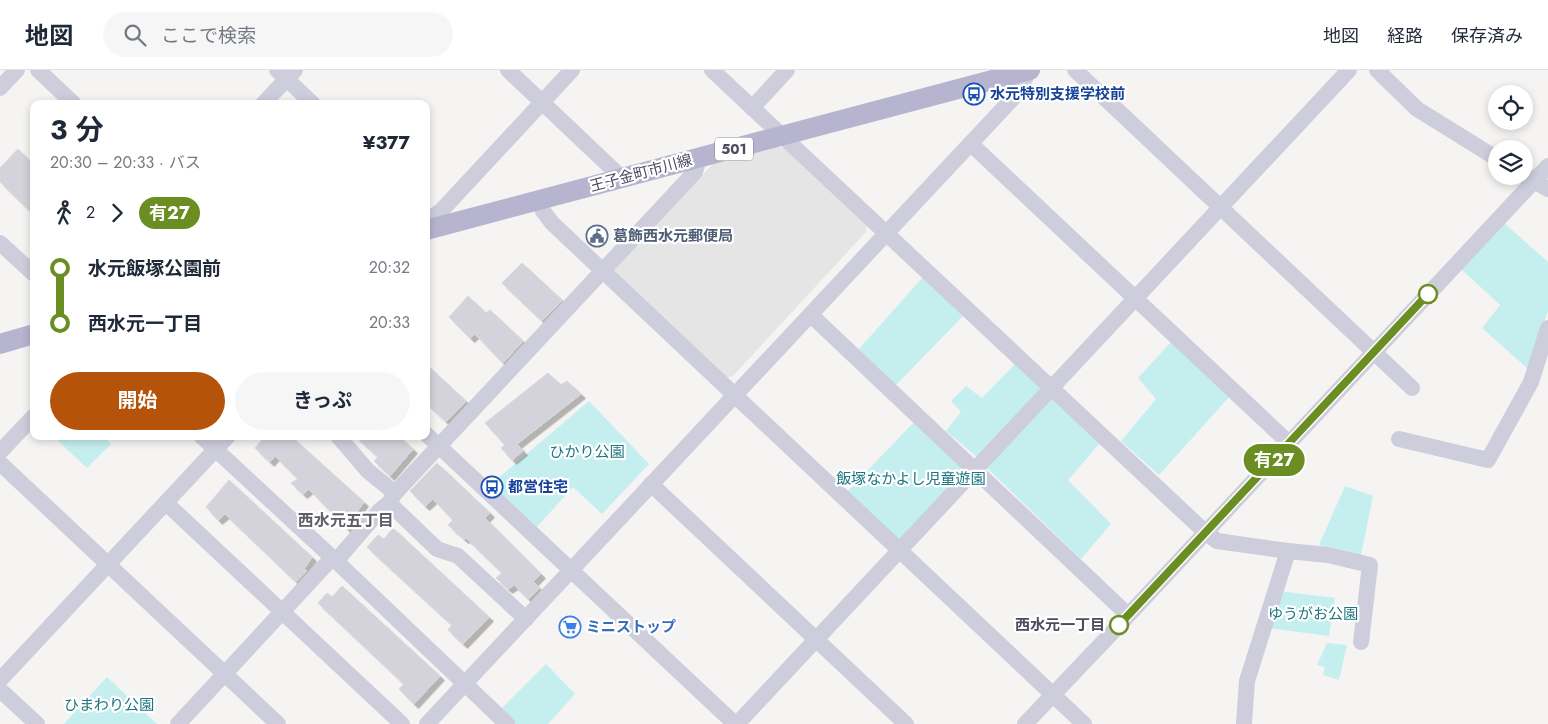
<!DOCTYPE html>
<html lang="ja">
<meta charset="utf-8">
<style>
body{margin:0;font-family:Jost,"Noto Sans JP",sans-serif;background:#f6f6f7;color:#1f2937;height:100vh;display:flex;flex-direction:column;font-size:19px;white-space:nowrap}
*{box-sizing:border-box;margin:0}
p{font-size:16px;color:#747a83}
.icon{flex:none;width:28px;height:28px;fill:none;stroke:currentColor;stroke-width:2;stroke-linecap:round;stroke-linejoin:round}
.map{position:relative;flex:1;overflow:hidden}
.panel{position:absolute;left:30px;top:30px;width:400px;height:340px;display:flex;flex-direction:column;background:#fff;border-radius:10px;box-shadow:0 2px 8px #0003}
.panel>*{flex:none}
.badge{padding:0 10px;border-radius:16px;font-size:18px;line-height:32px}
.fabs{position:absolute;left:1488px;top:15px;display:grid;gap:10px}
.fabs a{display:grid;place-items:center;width:45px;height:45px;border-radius:50%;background:#fff;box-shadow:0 2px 8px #0003;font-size:25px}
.map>.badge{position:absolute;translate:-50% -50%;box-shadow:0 0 0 2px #fff}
.legs{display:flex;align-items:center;gap:8px;height:55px;padding:0 20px;font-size:16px}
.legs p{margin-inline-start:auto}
.overview{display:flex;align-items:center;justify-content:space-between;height:85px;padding:0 20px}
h1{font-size:28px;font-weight:700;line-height:38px}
.button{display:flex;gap:10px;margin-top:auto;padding:10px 20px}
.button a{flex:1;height:58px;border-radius:30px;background:#b45309;color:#fff;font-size:20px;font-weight:700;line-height:58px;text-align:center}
.button a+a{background:#f6f6f7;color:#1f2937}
ul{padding:0 20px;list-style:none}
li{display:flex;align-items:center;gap:18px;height:55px;font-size:19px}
li i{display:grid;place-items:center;width:8px;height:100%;margin:0 6px;background:currentColor}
li i::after{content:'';width:12px;height:12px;margin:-6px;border:4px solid;border-radius:50%;background:#fff}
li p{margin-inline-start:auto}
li:first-child i{background:linear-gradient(#0000 50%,currentColor 0)}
li:last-child i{background:linear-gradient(currentColor 50%,#0000 0)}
header{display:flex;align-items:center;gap:30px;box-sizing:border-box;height:70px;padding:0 25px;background:#fff;border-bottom:1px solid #e0e1e3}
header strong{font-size:24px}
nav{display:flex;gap:28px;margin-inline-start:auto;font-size:18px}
.search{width:350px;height:45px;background:#f6f6f7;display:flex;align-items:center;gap:12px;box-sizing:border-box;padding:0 18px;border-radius:28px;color:#747a83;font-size:19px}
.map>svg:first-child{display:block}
.education{fill:#e6e5e5}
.green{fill:#c5efef}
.building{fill:#d4d2da;stroke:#d9d7de;filter:url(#shadow)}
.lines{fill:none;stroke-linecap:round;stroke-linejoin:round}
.minor{stroke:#cecddb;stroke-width:16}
.major{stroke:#b7b4d0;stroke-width:20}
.line-1-casing{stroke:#fff;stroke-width:11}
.line-1{stroke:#6b8e23;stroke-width:8}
.stop-1-dot{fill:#fff;stroke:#6b8e23;stroke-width:2.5}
.labels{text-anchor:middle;stroke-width:4.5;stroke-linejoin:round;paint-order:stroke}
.shield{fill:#fff;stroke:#828190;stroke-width:1}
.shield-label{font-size:14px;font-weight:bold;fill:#4c4b60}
.transit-label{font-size:15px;font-weight:bold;fill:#164399;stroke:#fff;text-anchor:start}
.street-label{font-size:15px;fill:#4c4b60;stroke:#fff}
.service-label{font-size:15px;font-weight:bold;fill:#4e5e75;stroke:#fff;text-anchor:start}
.park-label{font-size:15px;fill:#1c7681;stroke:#fff}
.stop-label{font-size:15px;font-weight:bold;fill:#4c4b60;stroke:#fff;text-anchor:end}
.shop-label{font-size:15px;font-weight:bold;fill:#366cbe;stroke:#fff;text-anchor:start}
.neighbourhood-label{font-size:16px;font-weight:bold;fill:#605f67;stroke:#fff}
</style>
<header>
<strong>地図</strong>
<div class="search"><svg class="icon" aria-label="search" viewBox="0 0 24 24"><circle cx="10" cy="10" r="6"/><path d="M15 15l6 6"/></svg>ここで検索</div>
<nav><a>地図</a><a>経路</a><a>保存済み</a></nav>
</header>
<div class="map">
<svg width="1548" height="654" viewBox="0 0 1548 654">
<defs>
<filter id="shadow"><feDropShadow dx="4.5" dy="4.5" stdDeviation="0" flood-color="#0004"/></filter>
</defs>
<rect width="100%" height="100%" fill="#f5f4f3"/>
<!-- education -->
<path class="education" d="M 779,77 L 784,78 L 867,154 L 866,162 L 733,306 L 725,308 L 612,200 L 714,93 Z"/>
<!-- green -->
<g class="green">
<path d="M 1503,152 L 1548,192 L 1548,241 L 1528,299 L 1482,258 L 1500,235 L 1461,199 Z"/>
<path d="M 923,207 L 963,246 L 896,315 L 858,280 Z"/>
<path d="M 1172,271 L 1229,327 L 1159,405 L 1121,371 L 1156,329 L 1138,308 Z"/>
<path d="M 1015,294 L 1040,316 L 1039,325 L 977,387 L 946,361 L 961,342 L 951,331 L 966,316 L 982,328 Z"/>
<path d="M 1050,328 L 1100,373 L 1068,410 L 1111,454 L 1081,489 L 984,395 Z"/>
<path d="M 589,331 L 649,394 L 602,444 L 573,417 L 536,458 L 490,415 Z"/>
<path d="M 917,349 L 969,400 L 900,476 L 845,424 Z"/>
<path d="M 53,366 L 103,366 L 111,374 L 87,398 Z"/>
<path d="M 1345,416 L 1373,426 L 1361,485 L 1319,475 Z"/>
<path d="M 1279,521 L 1335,528 L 1329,566 L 1268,558 Z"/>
<path d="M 1327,573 L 1347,575 L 1339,610 L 1323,605 L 1325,597 L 1317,595 Z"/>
<path d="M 546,594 L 575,624 L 548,654 L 514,654 L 499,641 Z"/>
<path d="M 107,607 L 157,654 L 64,654 Z"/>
</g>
<!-- building -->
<g class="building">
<path d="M 18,79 L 34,95 L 34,145 L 0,112 L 0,98 Z"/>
<path d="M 522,193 L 562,230 L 542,251 L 502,213 Z"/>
<path d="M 468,226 L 486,243 L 490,240 L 523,271 L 503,293 L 475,264 L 470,268 L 449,247 Z"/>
<path d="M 426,294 L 466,331 L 446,352 L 426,333 Z"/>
<path d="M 548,303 L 561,315 L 567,311 L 581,324 L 517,374 L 523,381 L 512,390 L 501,378 L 505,375 L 485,353 Z"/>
<path d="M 265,366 L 291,366 L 364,432 L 356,443 L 359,447 L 347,459 L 309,419 L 303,424 L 291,413 L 298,409 L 275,386 L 270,392 L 255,378 Z"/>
<path d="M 355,366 L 399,366 L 413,379 L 390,406 L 374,391 L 378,387 Z"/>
<path d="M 437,393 L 490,443 L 485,448 L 541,504 L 533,512 L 540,518 L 528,529 L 514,515 L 508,519 L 496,508 L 502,503 L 466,468 L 464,469 L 448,455 L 453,450 L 433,429 L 425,436 L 410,421 Z"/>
<path d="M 229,410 L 312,487 L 304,499 L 307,501 L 296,512 L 225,444 L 218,450 L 206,437 Z"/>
<path d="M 393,458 L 489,547 L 463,574 L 448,560 L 452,555 L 367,477 L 378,465 L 384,469 Z"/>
<path d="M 342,516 L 440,606 L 414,634 L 399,619 L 404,614 L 318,533 L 327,523 L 332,527 Z"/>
</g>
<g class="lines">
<!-- minor -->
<g class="minor">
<path d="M 38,0 L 74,34"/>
<path d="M 277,0 L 313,34"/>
<path d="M 508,0 L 622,108"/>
<path d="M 712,0 L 1205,462 L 1217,471 L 1288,481 L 1247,611 L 1244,654"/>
<path d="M 1075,0 L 1412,318"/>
<path d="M 1377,0 L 1417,39 L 1496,88"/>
<path d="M 0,18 L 17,0"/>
<path d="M 263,34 L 295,0"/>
<path d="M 752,38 L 787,0"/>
<path d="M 971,74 L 1289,373"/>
<path d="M 1524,105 L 1548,119"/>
<path d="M 539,130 L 543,141 L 552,153 L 1084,654"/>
<path d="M 433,146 L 441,141 L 572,0"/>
<path d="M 0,173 L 34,204"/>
<path d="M 811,245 L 1128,545"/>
<path d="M 426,364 L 735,654"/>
<path d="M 201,366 L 336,491 L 507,654"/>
<path d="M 338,366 L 368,401 L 395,423"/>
<path d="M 1399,369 L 1488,390 L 1531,312 L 1548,258"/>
<path d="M 0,382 L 34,346"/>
<path d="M 0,393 L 278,654"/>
<path d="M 651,414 L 906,654"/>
<path d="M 166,433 L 402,654"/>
<path d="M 389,433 L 437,479 L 458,486 L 526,549"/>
<path d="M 1288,481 L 1328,485 L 1370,495 L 1361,572"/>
<path d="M 336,491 L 380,440 L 389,433 L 395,423 L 695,102 L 697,95 L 695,88"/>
<path d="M 0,610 L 228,366"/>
<path d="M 0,620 L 37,654"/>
<path d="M 178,654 L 332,488"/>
<path d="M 427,654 L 1014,27 L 1023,14 L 1028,1"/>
<path d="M 737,654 L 1349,0"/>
<path d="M 1025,654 L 1107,568 L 1548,96"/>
</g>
<!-- major -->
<g class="major">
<path d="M 426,160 L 1030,0"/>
<path d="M 0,274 L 34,264"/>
</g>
</g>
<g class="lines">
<!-- line-1 casing -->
<g class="line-1-casing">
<path id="line-1" d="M 1119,555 L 1428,224"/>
</g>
<!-- line-1 -->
<use href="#line-1" class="line-1"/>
</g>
<!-- icons -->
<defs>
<g id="bus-ring" transform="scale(1.125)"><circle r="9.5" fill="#fff" stroke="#1a4fb4" stroke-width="1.5"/><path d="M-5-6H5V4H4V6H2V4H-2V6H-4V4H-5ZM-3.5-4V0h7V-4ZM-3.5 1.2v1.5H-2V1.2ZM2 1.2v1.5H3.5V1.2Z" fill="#1a4fb4"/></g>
<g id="civic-ring" transform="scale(1.125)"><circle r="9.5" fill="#fff" stroke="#5c6f8a" stroke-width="1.5"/><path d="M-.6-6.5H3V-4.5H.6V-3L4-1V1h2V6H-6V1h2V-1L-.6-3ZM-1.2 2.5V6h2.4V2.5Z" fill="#5c6f8a"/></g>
<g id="supermarket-ring" transform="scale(1.125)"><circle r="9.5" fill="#fff" stroke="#3f7fe0" stroke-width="1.5"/><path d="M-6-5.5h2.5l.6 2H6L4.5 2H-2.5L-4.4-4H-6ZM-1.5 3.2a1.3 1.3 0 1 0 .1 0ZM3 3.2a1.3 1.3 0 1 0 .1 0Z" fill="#3f7fe0"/></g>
</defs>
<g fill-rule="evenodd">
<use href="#bus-ring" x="974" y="24"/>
<use href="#civic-ring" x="597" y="166"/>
<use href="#bus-ring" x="492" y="417"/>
<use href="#supermarket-ring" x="570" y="557"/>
</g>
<!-- markers -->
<g class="stop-1-dot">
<circle cx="1428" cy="224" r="9"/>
<circle cx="1119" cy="555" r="9"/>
</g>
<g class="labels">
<!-- shield labels -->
<rect class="shield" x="715" y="67.5" width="38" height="23" rx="4"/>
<g class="shield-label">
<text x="734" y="84">501</text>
</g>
<!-- transit labels -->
<g class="transit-label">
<text x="990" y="29">水元特別支援学校前</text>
<text x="508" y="422">都営住宅</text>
</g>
<!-- street labels -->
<g class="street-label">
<text transform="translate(641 103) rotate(-15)" y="5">王子金町市川線</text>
</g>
<!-- service labels -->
<g class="service-label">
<text x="613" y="171">葛飾西水元郵便局</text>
</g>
<!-- park labels -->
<g class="park-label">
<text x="587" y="387">ひかり公園</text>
<text x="911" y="414">飯塚なかよし児童遊園</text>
<text x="1313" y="549">ゆうがお公園</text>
<text x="109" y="640">ひまわり公園</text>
</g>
<!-- stop labels -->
<g class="stop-label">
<text x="1105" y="560">西水元一丁目</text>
</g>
<!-- shop labels -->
<g class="shop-label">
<text x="586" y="562">ミニストップ</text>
</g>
<!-- neighbourhood labels -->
<g class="neighbourhood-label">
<text x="346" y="456">西水元五丁目</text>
</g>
</g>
</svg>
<div class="fabs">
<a><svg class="icon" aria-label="locate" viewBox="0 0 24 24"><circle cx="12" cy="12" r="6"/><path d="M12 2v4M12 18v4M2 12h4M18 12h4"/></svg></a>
<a><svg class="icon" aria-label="layers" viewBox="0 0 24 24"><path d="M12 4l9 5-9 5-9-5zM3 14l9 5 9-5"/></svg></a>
</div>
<b class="badge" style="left:1274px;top:390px;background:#6b8e23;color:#fff">有27</b>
<section class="panel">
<div class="overview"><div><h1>3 分</h1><p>20:30 – 20:33 · バス</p></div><b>¥377</b></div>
<div class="legs"><svg class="icon" aria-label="walk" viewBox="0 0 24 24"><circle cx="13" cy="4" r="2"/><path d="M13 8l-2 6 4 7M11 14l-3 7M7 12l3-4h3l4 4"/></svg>2<svg class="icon" aria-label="forward" viewBox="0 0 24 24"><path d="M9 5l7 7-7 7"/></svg><b class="badge" style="background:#6b8e23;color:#fff">有27</b></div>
<ul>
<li><i style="color:#6b8e23"></i><b>水元飯塚公園前</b><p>20:32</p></li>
<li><i style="color:#6b8e23"></i><b>西水元一丁目</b><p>20:33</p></li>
</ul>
<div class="button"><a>開始</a><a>きっぷ</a></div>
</section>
</div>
